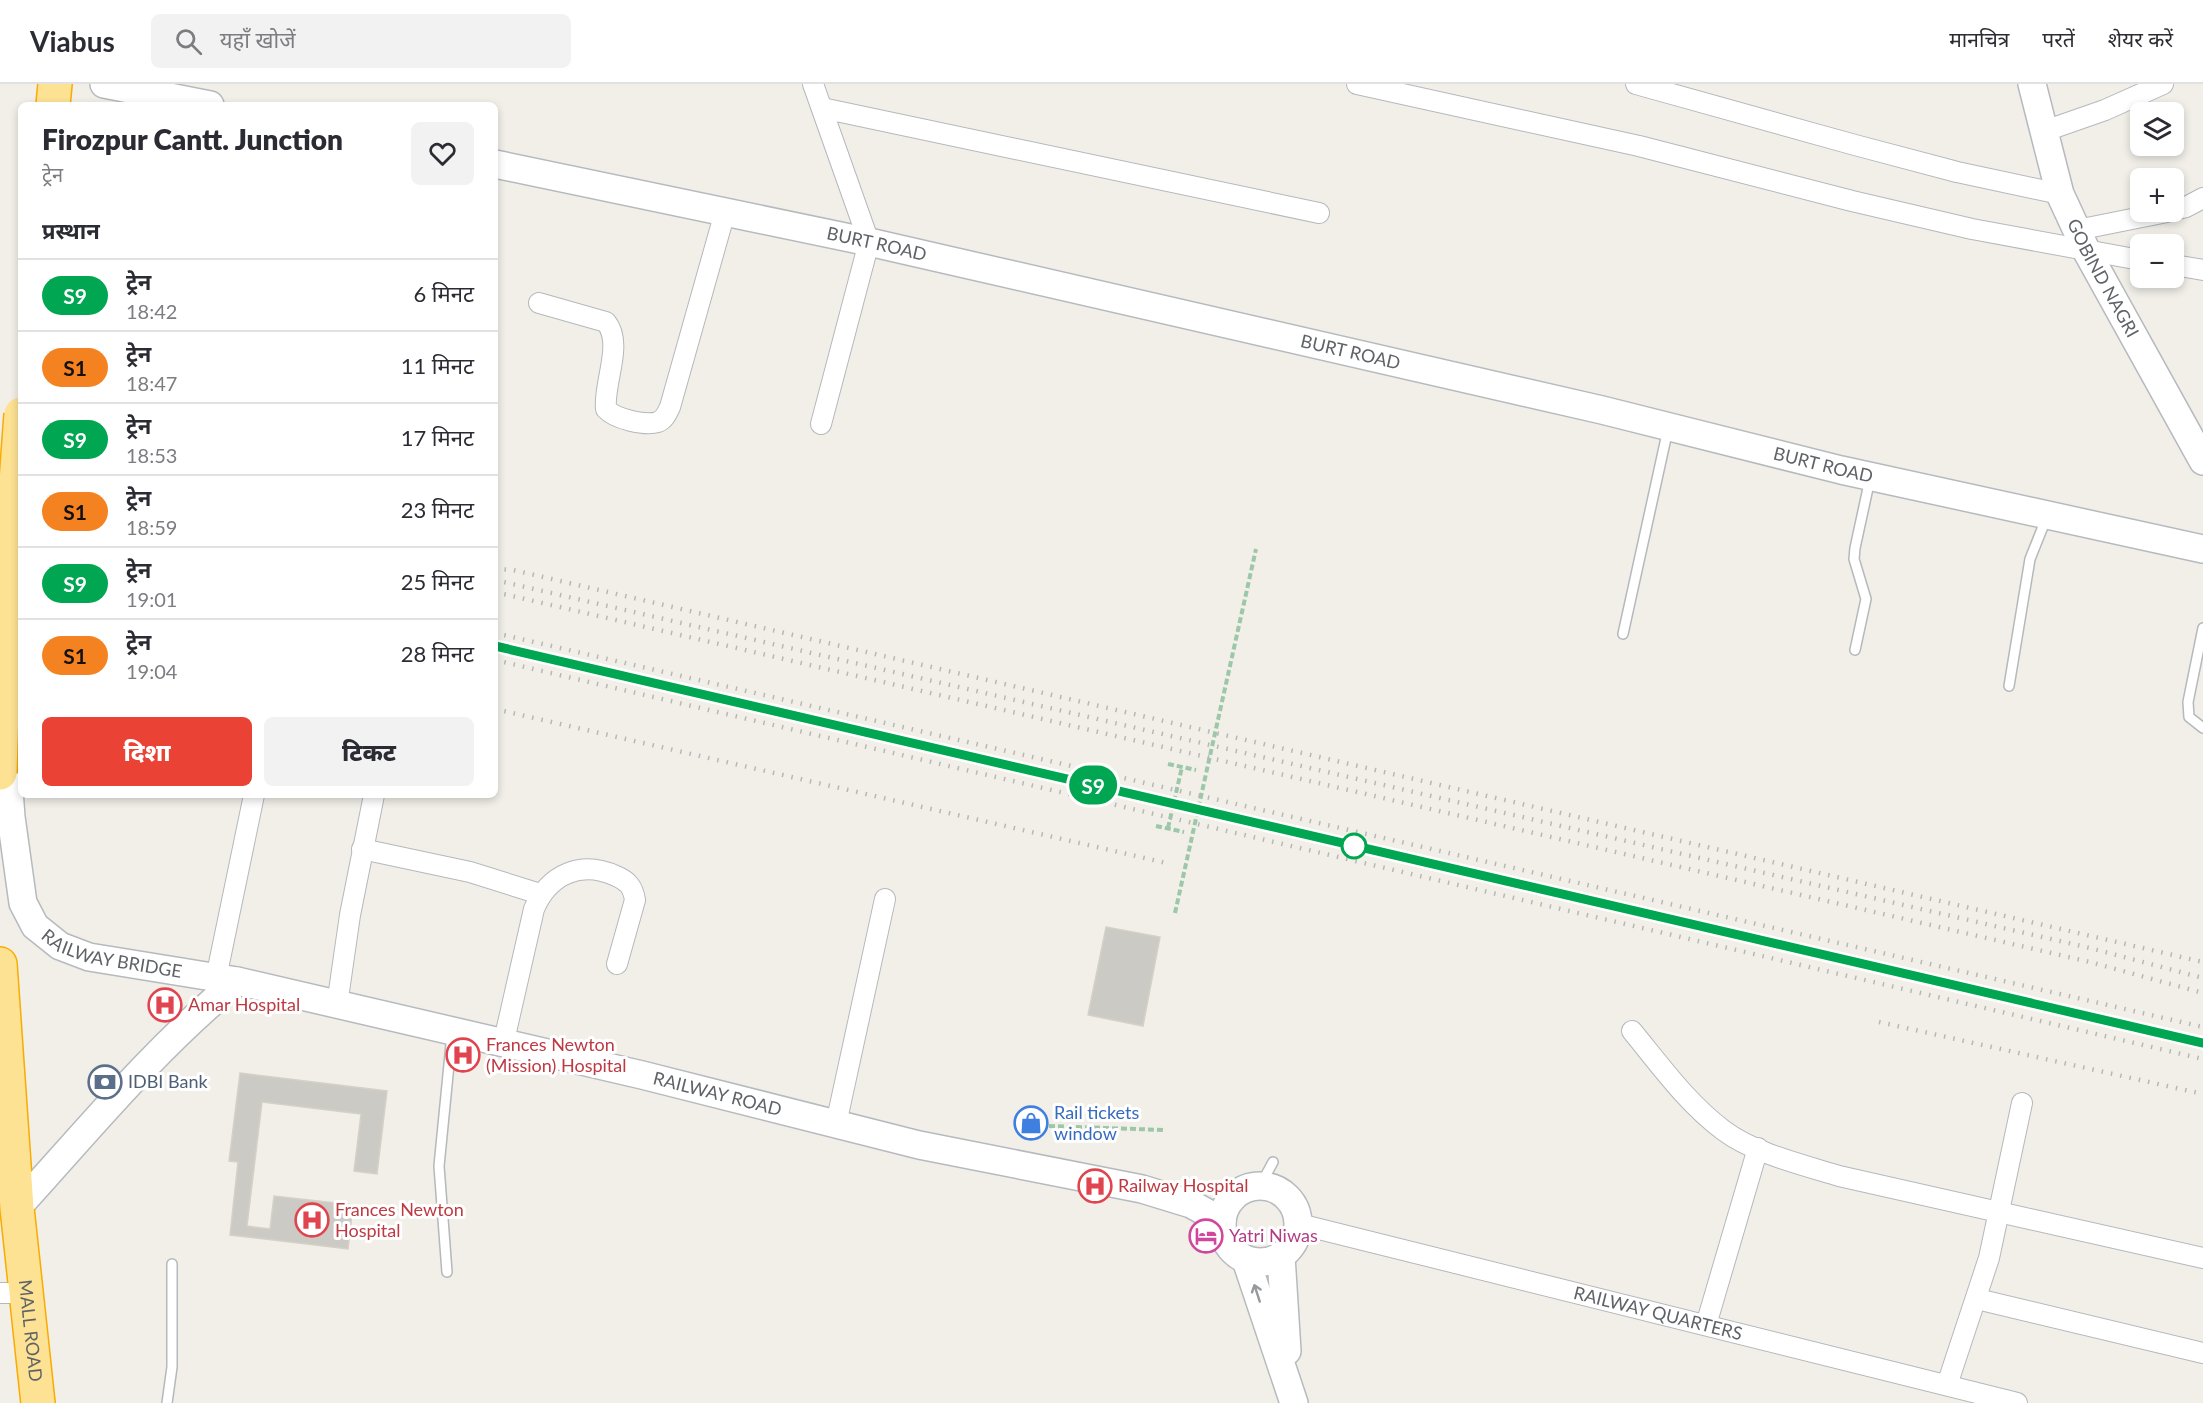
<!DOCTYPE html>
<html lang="hi">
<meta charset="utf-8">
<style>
body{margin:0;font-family:Lato,"Noto Sans Devanagari",sans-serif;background:#f2f2f3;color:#2b2b33;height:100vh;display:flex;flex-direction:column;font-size:22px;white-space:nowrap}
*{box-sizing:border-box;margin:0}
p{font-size:20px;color:#7c7c81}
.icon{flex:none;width:33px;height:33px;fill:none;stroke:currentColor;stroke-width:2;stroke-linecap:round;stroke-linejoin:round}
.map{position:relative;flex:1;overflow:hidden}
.side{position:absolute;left:18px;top:18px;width:480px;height:696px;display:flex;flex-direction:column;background:#fff;border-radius:9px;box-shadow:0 3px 9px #0003}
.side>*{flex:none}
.badge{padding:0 12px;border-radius:20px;font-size:21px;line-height:39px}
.controls{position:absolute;left:2130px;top:18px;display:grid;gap:12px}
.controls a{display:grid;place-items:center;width:54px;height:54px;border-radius:9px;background:#fff;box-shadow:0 3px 9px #0003;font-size:30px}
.map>.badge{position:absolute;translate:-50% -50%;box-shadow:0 0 0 3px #fff}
h2{padding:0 24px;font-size:22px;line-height:54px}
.round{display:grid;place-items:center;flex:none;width:63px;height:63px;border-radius:9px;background:#f2f2f3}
.headline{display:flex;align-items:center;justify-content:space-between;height:102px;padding:0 24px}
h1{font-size:28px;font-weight:800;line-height:45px}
.cta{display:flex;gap:12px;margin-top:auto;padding:12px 24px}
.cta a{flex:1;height:69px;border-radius:9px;background:#ea4335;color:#fff;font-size:24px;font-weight:800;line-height:69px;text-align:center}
.cta a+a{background:#f2f2f3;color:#2b2b33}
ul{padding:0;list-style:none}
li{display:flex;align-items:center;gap:18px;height:72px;padding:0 24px;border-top:2px solid #e1e1e2}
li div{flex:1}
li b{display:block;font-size:22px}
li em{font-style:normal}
li .badge{min-width:66px;font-weight:700;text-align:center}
header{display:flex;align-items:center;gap:36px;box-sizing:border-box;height:84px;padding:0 30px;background:#fff;border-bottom:2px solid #e1e1e2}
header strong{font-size:28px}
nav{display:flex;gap:33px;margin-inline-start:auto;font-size:21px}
.search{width:420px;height:54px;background:#f2f2f3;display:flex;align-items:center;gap:15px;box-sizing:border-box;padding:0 21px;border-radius:9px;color:#7c7c81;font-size:22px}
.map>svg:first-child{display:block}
.building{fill:#cccac5;stroke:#d6d1c6;stroke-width:1.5}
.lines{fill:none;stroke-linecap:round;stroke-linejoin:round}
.lane-casing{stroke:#b5b8bc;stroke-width:12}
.street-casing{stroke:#b5b8bc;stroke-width:22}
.secondary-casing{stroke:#b6babf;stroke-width:30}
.highway-casing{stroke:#f9ab00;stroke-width:36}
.path{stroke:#9cc7a9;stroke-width:4;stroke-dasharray:6 3;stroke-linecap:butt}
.lane{stroke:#fff;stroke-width:9}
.street{stroke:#fff;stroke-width:20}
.secondary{stroke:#fff;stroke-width:27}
.highway{stroke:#fde293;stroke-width:33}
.rail{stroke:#b6b7b8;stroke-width:4.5;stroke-dasharray:1.5 8;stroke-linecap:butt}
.highway-bridge-casing{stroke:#f9ab00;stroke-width:36;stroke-linecap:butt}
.highway-bridge{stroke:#fde293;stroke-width:33}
.oneway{stroke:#979a9d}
.line-casing{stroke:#fff;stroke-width:14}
.line{stroke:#00a651;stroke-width:9}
.stop-dot{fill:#fff;stroke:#00a651;stroke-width:3}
.labels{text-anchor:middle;stroke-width:6;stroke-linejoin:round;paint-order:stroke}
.street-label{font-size:18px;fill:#5f6368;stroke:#fff}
.health-label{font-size:18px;fill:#be3a42;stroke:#fff;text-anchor:start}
.service-label{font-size:18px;fill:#4e5e75;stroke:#fff;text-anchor:start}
.shop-label{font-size:18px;fill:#366cbe;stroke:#fff;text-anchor:start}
.hotel-label{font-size:18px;fill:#b23c85;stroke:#fff;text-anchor:start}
</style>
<header>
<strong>Viabus</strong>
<div class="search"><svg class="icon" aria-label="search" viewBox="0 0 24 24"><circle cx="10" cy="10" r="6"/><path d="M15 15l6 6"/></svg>यहाँ खोजें</div>
<nav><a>मानचित्र</a><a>परतें</a><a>शेयर करें</a></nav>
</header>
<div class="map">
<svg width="2203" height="1319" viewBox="0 0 2203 1319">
<rect width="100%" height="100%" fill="#f1efe8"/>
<!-- building -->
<g class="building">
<path d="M 1106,843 L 1160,853 L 1143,942 L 1088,931 Z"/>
<path d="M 240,989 L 387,1007 L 377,1090 L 354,1087 L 361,1030 L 262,1018 L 247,1142 L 270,1145 L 274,1112 L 353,1121 L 348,1165 L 230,1151 L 238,1078 L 229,1077 Z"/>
</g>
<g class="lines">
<!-- lane casing -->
<g class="lane-casing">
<g id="lane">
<path d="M 2203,544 L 2188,618 L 2189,633 L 2203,644"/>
<path d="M 1623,550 L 1668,345"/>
<path d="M 1855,566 L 1866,515 L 1854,475 L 1855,464 L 1870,395"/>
<path d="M 2009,602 L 2030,475 L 2046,435"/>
<path d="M 1260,1102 L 1273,1078"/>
<path d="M 447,1188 L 439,1082 L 452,950"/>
<path d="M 167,1319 L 172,1283 L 172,1180"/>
</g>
</g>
<!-- street casing -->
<g class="street-casing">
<g id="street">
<path d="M 813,0 L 869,158 L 821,340"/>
<path d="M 1357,0 L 1639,62 L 1852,117 L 1972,145 L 2140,176"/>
<path d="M 1636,0 L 1855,61 L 1957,88 L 2060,110"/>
<path d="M 822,24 L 1319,129"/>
<path d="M 2042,48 L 2105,26 L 2163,0"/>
<path d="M 2174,126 L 2186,123 L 2203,114"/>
<path d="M 2077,146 L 2167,128"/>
<path d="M 2174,181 L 2203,186"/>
<path d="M 539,219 L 606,238 C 624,260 603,299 606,325 C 615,335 645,342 658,338 C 665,335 667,329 670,323 L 725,128"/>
<path d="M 362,765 L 470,788 L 540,810"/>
<path d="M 216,894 L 254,711"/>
<path d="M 337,921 L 350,831 L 374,711"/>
<path d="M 1632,947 C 1660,981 1687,1019 1723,1046 C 1753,1069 1803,1081 1839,1092 L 2203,1174"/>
<path d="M 503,961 L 534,825 C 549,790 581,776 616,792 C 628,797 633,803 635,816 L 617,880"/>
<path d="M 836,1040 L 885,815"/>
<path id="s1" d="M 1299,1140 L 2017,1319"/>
<path d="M 0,1209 L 14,1209"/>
<path d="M 1977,1215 L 2203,1269"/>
<path d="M 1706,1241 L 1758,1064"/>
<path d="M 1947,1301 L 1989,1174 L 2022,1019"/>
</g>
</g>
<!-- secondary casing -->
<g class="secondary-casing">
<g id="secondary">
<path d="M 104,0 L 210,21"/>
<path id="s2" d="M 2032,0 L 2060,110 L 2086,166 L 2203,377"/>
<path id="s3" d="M 495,80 L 869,158 L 1602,326 L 1841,386 L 2203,465"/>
<path id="s4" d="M 6,666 L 11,733 L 23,819 L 35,842 L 60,862 L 89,873 L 237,897"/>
<circle cx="1260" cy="1140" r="38"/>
<path id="s5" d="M 17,1124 C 88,1046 156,963 237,897 L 642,991 L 919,1061 L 1142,1105 L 1191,1120 L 1222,1137"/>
<path d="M 1281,1172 L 1287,1267"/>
<path d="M 1246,1176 L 1294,1319"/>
</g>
</g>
<!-- highway casing -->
<g class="highway-casing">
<g id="highway">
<path d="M 53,21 L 55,0"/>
<path id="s6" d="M 0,880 L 17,1124 L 38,1319"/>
</g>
</g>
<!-- path -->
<g class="path">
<path d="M 1168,680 L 1196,686"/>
<path d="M 1156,742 L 1184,748"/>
<path d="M 1168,744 L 1182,683"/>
<path d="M 1175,829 L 1256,465"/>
<path d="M 1049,1042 L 1163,1046"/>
</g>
<!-- lane -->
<use href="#lane" class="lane"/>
<!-- street -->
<use href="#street" class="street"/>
<!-- secondary -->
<use href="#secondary" class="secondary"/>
<!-- highway -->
<use href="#highway" class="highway"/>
<!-- rail -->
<g class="rail">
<path d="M 0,436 L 21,440"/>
<path d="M 0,451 L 21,456"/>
<path d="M 0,466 L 21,471"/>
<path d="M 495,485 L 513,486 L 2203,878"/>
<path d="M 495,496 L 2090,864 L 2203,894"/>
<path d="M 495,508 L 2090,878 L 2203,909"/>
<path d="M 495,549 L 2203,943"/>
<path d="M 495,563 L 2203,958"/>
<path d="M 495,576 L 2203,975"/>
<path d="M 495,625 L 1171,780"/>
<path d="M 1879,938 L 2203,1010"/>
</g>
<!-- highway-bridge casing -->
<g class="highway-bridge-casing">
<path id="highway-bridge" d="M 0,689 L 4,563 L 21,330"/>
</g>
<!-- highway-bridge -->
<use href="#highway-bridge" class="highway-bridge"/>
</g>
<!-- one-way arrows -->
<defs><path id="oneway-shaft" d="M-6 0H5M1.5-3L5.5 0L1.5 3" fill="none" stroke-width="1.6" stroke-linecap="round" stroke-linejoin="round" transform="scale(1.5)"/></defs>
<use class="oneway" href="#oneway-shaft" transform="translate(1257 1209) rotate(-108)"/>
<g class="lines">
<!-- line casing -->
<g class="line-casing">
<path id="line" d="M 495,562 L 2203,959"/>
</g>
<!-- line -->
<use href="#line" class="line"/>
</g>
<!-- icons -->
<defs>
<g id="hospital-ring" transform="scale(1.725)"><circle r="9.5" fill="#fff" stroke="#e0444e" stroke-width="1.5"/><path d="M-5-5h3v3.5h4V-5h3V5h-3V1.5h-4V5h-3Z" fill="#e0444e"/></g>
<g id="bank-ring" transform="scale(1.725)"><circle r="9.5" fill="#fff" stroke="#5c6f8a" stroke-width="1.5"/><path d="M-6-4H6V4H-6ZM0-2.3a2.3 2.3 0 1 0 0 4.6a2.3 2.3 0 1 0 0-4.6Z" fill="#5c6f8a"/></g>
<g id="shop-ring" transform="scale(1.725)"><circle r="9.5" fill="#fff" stroke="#3f7fe0" stroke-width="1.5"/><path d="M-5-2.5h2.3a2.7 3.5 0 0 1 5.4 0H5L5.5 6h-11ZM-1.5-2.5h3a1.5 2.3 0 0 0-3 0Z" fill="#3f7fe0"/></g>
<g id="hotel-ring" transform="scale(1.725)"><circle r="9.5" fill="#fff" stroke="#d1479c" stroke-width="1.5"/><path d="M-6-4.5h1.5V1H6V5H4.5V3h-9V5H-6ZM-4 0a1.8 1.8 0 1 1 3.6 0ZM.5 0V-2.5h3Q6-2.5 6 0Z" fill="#d1479c"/></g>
</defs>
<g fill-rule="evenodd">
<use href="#hospital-ring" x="165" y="921"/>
<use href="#hospital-ring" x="463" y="971"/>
<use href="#bank-ring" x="105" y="998"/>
<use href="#shop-ring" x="1031" y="1039"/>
<use href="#hospital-ring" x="1095" y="1102"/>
<use href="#hospital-ring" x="312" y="1136"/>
<use href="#hotel-ring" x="1206" y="1152"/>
</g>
<!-- markers -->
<circle class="stop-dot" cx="1354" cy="762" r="12"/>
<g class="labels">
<!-- street labels -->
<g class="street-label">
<text dy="6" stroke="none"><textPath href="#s3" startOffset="390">BURT ROAD</textPath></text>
<text dy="6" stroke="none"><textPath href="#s2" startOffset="208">GOBIND NAGRI</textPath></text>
<text dy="6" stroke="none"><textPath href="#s3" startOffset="876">BURT ROAD</textPath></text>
<text dy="6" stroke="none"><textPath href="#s3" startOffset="1362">BURT ROAD</textPath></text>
<text dy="6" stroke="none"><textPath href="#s4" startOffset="264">RAILWAY BRIDGE</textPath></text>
<text dy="6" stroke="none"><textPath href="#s5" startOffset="810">RAILWAY ROAD</textPath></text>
<text dy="6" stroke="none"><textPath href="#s1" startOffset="370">RAILWAY QUARTERS</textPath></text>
<text dy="6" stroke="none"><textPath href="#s6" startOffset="368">MALL ROAD</textPath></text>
</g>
<!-- health labels -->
<g class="health-label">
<text x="188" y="927">Amar Hospital</text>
<text x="486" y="967">Frances Newton<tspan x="486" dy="21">(Mission) Hospital</tspan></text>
<text x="1118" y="1108">Railway Hospital</text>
<text x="335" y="1132">Frances Newton<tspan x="335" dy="21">Hospital</tspan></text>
</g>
<!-- service labels -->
<g class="service-label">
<text x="128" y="1004">IDBI Bank</text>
</g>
<!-- shop labels -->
<g class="shop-label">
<text x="1054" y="1035">Rail tickets<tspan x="1054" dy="21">window</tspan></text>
</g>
<!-- hotel labels -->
<g class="hotel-label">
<text x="1229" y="1158">Yatri Niwas</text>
</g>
</g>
</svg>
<div class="controls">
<a><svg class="icon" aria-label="layers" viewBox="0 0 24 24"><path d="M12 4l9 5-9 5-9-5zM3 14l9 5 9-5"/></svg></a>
<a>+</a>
<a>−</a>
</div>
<b class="badge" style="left:1093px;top:701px;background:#00a651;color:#fff">S9</b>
<section class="side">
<div class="headline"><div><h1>Firozpur Cantt. Junction</h1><p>ट्रेन</p></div><a class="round"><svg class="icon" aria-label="heart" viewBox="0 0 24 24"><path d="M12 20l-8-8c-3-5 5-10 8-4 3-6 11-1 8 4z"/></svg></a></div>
<h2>प्रस्थान</h2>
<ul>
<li><span class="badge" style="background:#00a651;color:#fff">S9</span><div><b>ट्रेन</b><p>18:42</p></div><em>6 मिनट</em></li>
<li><span class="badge" style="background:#f58220;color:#111">S1</span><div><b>ट्रेन</b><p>18:47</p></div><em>11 मिनट</em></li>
<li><span class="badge" style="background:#00a651;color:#fff">S9</span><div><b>ट्रेन</b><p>18:53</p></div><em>17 मिनट</em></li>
<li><span class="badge" style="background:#f58220;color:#111">S1</span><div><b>ट्रेन</b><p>18:59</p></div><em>23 मिनट</em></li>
<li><span class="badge" style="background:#00a651;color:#fff">S9</span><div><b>ट्रेन</b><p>19:01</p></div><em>25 मिनट</em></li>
<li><span class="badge" style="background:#f58220;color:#111">S1</span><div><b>ट्रेन</b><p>19:04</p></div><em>28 मिनट</em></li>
</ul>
<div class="cta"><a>दिशा</a><a>टिकट</a></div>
</section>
</div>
